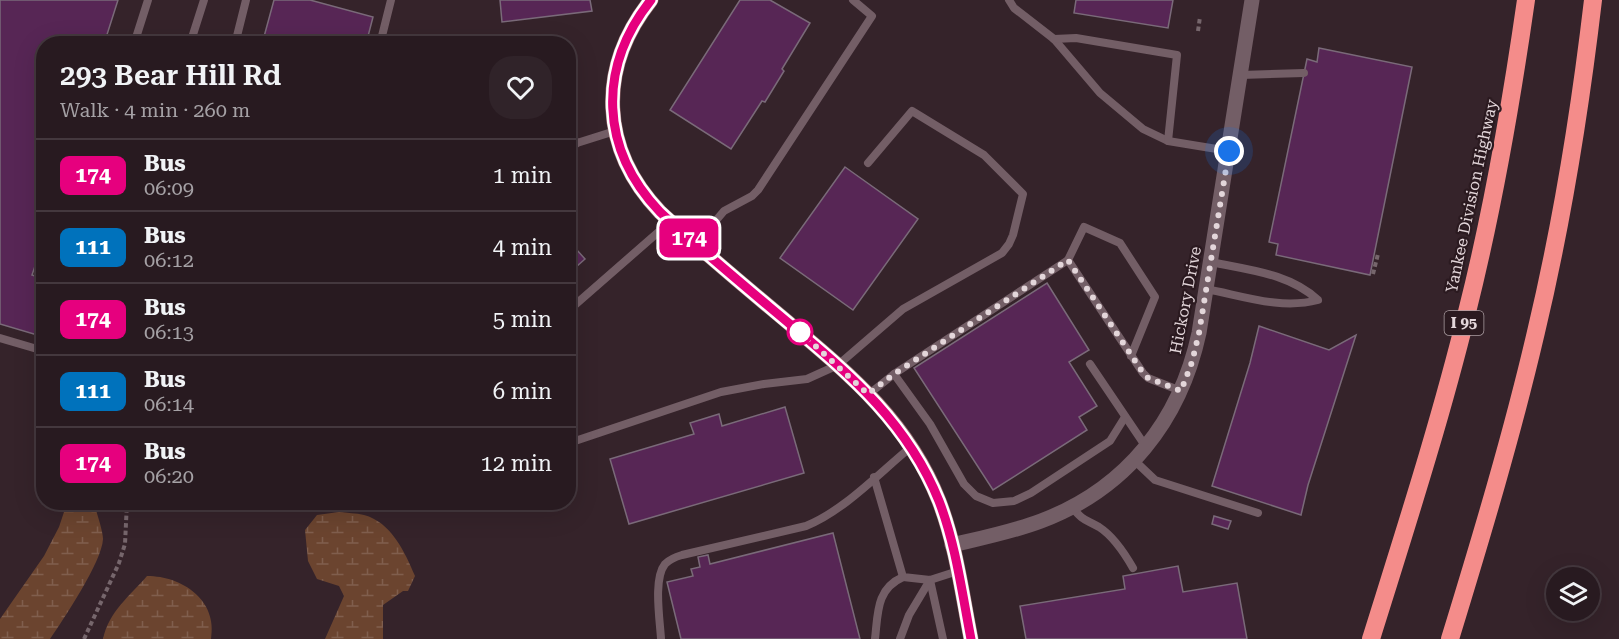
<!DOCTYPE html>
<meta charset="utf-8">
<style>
body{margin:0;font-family:"Roboto Serif",serif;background:#302329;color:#f1f3f6;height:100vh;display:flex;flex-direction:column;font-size:22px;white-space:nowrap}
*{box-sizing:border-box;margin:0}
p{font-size:20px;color:#a5a1a5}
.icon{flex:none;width:33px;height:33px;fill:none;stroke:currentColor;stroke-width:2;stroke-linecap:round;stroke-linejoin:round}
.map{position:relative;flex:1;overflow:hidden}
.details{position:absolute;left:36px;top:36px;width:540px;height:474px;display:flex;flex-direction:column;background:#281a20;border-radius:24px;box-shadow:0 6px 24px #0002,0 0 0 2px #44383e}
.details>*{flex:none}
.badge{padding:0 12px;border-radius:9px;font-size:21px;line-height:39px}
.fabs{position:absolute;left:1546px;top:567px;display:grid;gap:12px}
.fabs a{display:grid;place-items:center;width:54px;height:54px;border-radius:50%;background:#281a20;box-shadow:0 6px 24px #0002,0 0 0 2px #44383e;font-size:30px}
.you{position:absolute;width:30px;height:30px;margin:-15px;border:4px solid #fff;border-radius:50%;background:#1a73e8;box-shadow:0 0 0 9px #1a73e833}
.map>.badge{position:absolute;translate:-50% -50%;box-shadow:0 0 0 3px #fff}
.round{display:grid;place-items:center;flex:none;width:63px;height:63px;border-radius:24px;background:#302329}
.summary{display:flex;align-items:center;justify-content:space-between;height:102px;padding:0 24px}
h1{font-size:28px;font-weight:600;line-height:45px}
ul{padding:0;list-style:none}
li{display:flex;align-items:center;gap:18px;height:72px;padding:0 24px;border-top:2px solid #44383e}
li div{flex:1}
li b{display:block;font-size:22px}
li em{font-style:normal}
li .badge{min-width:66px;font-weight:700;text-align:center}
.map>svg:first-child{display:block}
.wetland{fill:url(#wetland-marsh)}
.building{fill:#572655;stroke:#7a6a79;stroke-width:1.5}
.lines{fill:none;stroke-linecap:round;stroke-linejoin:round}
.path{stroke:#76666c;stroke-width:4;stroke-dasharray:4.5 3;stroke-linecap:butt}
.lane{stroke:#735e66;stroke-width:8}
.street{stroke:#735e66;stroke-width:15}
.secondary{stroke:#9a6c71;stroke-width:15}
.highway{stroke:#f48c8a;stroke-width:18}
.line-casing{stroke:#fff;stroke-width:14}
.line{stroke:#e6007e;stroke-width:9}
.walk{stroke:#e3d6da;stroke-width:6;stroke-dasharray:0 10.8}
.stop-dot{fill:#fff;stroke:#e6007e;stroke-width:3}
.labels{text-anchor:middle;stroke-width:4.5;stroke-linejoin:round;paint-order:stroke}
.shield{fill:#2b1a20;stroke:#ac9ea2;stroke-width:1.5}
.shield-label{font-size:15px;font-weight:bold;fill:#e3d6da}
.street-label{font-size:16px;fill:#e3d6da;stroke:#2b1a20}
</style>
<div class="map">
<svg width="1619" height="639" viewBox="0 0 1619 639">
<defs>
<pattern id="wetland-marsh" width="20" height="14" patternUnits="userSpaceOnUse" patternTransform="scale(1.5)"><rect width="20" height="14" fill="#6b442f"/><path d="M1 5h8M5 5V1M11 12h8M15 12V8" fill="none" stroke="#805e4d"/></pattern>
</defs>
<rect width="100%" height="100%" fill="#35232a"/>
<!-- wetland -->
<g class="wetland">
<path d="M 70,503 L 94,503 C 96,511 103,531 103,539 C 102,562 63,620 50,639 L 0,639 L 0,619 L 44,556 L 59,527 L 64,512 Z"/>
<path d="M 339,512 C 347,513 356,513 364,515 C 391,522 405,552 415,576 L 408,591 L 403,591 L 383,605 L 383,639 L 325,639 L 344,596 L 339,586 L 317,579 L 308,561 L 305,530 L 317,515 Z"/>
<path d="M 147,576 C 182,576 218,600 211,639 L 103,639 C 109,611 130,596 147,576 Z"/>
</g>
<!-- building -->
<g class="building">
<path d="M 0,0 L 118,0 L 104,44 L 44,44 L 44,240 L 32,275 L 44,279 L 44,337 L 0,324 Z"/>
<path d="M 274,0 L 310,0 L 373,17 L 366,44 L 262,44 Z"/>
<path d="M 500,0 L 590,0 L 592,11 L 502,22 Z"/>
<path d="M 740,0 L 770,0 L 810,23 L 782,69 L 784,71 L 765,102 L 762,101 L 731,149 L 670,110 Z"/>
<path d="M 1076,0 L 1173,0 L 1168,28 L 1074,13 Z"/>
<path d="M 1319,48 L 1412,67 L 1370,275 L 1276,255 L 1278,244 L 1269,242 L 1307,59 L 1317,62 Z"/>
<path d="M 845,167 L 918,219 L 853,310 L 780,258 Z"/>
<path d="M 568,240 L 585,259 L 568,274 Z"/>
<path d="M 1047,283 L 1089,350 L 1069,362 L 1097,406 L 1079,417 L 1087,430 L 993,490 L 914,368 Z"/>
<path d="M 1259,326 L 1329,350 L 1356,335 L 1308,485 L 1301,515 L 1212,486 L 1250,363 Z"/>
<path d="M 785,407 L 804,473 L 629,524 L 610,459 L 694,434 L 690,423 L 719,414 L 722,426 Z"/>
<path d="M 1214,516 L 1231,521 L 1228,529 L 1212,524 Z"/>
<path d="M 833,533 L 860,639 L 681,639 L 667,582 L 693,576 L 691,569 L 700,567 L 698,557 L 708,555 L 710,564 Z"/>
<path d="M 1178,566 L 1183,592 L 1237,583 L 1247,639 L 1026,639 L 1020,606 L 1125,589 L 1123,576 Z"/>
</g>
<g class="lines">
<!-- path -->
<g class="path">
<path d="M 1198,31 L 1200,17"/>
<path d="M 1373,274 L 1378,254"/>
<path d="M 84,639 L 119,563 L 125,544 L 127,502"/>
</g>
<!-- lane -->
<g class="lane">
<path d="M 1009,0 L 1014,8 L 1054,39 L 1100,93 L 1143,129 L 1168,141 L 1229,151"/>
<path d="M 1054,39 L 1076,38 L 1177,55 L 1168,141"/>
<path d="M 134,44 L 148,0"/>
<path d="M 190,44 L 204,0"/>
<path d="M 235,44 L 246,0"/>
<path d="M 380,44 L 391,0"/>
<path d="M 1241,75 L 1304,73"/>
<path d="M 568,132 L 577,143"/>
<path d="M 568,150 L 577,143 L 615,131"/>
<path d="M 696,244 L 724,211 L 752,196 L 758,190 L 872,16 L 853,0"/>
<path d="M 1206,289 C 1243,296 1281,310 1318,300 C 1289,273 1248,270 1211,262"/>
<path d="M 568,311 L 671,221"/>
<path d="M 0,338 L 44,351"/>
<path d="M 1131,356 L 1155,297 L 1120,243 L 1084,227 L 1068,260 L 1143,373 L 1148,378 L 1181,391"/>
<path d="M 1090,364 L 1146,447"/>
<path d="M 894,374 L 930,424 L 964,484 L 976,496 L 993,503 L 1014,501 L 1031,493 L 1110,441 L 1125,417"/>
<path d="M 869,394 L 894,374 L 1068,260"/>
<path d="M 575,441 L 721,392 L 764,384 L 807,379 L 838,365 L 903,309 L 1002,253 L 1009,244 L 1013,235 L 1023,194 L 984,155 L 912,111 L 868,163"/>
<path d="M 1135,461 L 1155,480 L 1258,513"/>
<path d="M 874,477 L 903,577 L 930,580 L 958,571"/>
<path d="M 1072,507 C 1083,521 1085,519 1099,527 C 1113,536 1125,554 1133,568"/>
<path d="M 930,580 L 943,639"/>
<path d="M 661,639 C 660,620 653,579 665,564 C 670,559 675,557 682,555 L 806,526 C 845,510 879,473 911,447"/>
<path d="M 875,639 C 878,613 876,589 903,577"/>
<path d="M 900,639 L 909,615 L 930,580"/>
</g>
<!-- street -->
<path class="street" d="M 952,545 C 982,538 1012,532 1041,521 C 1126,489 1180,421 1199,333 L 1252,0"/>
<!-- secondary -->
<path class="secondary" d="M 651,0 C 597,68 600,149 660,212 C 702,251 747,288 791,325 C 853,377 909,424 939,501 C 956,545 962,593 971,639"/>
<!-- highway -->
<g class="highway">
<path d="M 1371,639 C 1405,530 1440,422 1467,312 C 1493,209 1511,105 1526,0"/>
<path d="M 1450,639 C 1481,538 1512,435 1536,332 C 1562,223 1580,111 1593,0"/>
</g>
</g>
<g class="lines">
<!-- line casing -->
<g class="line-casing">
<path id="line" d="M 651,0 C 597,68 600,149 660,212 C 702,251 747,288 791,325 C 853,377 908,424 939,501 C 956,545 962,593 971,639"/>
</g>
<!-- line -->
<use href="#line" class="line"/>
<!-- walk -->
<path class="walk" d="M 800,332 L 868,394 L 894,374 L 1068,260 L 1143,373 L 1148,378 L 1181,391 L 1192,362 L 1199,333 L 1229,151"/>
</g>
<!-- markers -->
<circle class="stop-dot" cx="800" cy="332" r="12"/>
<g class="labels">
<!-- shield labels -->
<rect class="shield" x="1444.5" y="311" width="39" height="24" rx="4.5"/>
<g class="shield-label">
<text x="1464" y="328">I 95</text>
</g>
<!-- street labels -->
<g class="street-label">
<text transform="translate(1471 196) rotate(-78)" y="6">Yankee Division Highway</text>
<text transform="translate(1185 300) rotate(-79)" y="6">Hickory Drive</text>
</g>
</g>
</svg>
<div class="fabs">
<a><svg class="icon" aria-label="layers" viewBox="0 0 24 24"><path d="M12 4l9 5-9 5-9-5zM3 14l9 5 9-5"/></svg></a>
</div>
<div class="you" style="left:1229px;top:151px"></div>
<b class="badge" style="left:689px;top:238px;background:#e6007e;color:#fff">174</b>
<section class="details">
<div class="summary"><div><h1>293 Bear Hill Rd</h1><p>Walk · 4 min · 260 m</p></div><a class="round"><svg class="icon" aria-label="heart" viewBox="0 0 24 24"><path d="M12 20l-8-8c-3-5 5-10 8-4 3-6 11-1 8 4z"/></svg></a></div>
<ul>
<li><span class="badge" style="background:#e6007e;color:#fff">174</span><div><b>Bus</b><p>06:09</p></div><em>1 min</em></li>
<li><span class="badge" style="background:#0072bc;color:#fff">111</span><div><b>Bus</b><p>06:12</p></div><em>4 min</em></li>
<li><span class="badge" style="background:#e6007e;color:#fff">174</span><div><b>Bus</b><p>06:13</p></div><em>5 min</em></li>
<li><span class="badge" style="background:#0072bc;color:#fff">111</span><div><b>Bus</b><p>06:14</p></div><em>6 min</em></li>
<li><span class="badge" style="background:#e6007e;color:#fff">174</span><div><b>Bus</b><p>06:20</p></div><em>12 min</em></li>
</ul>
</section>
</div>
